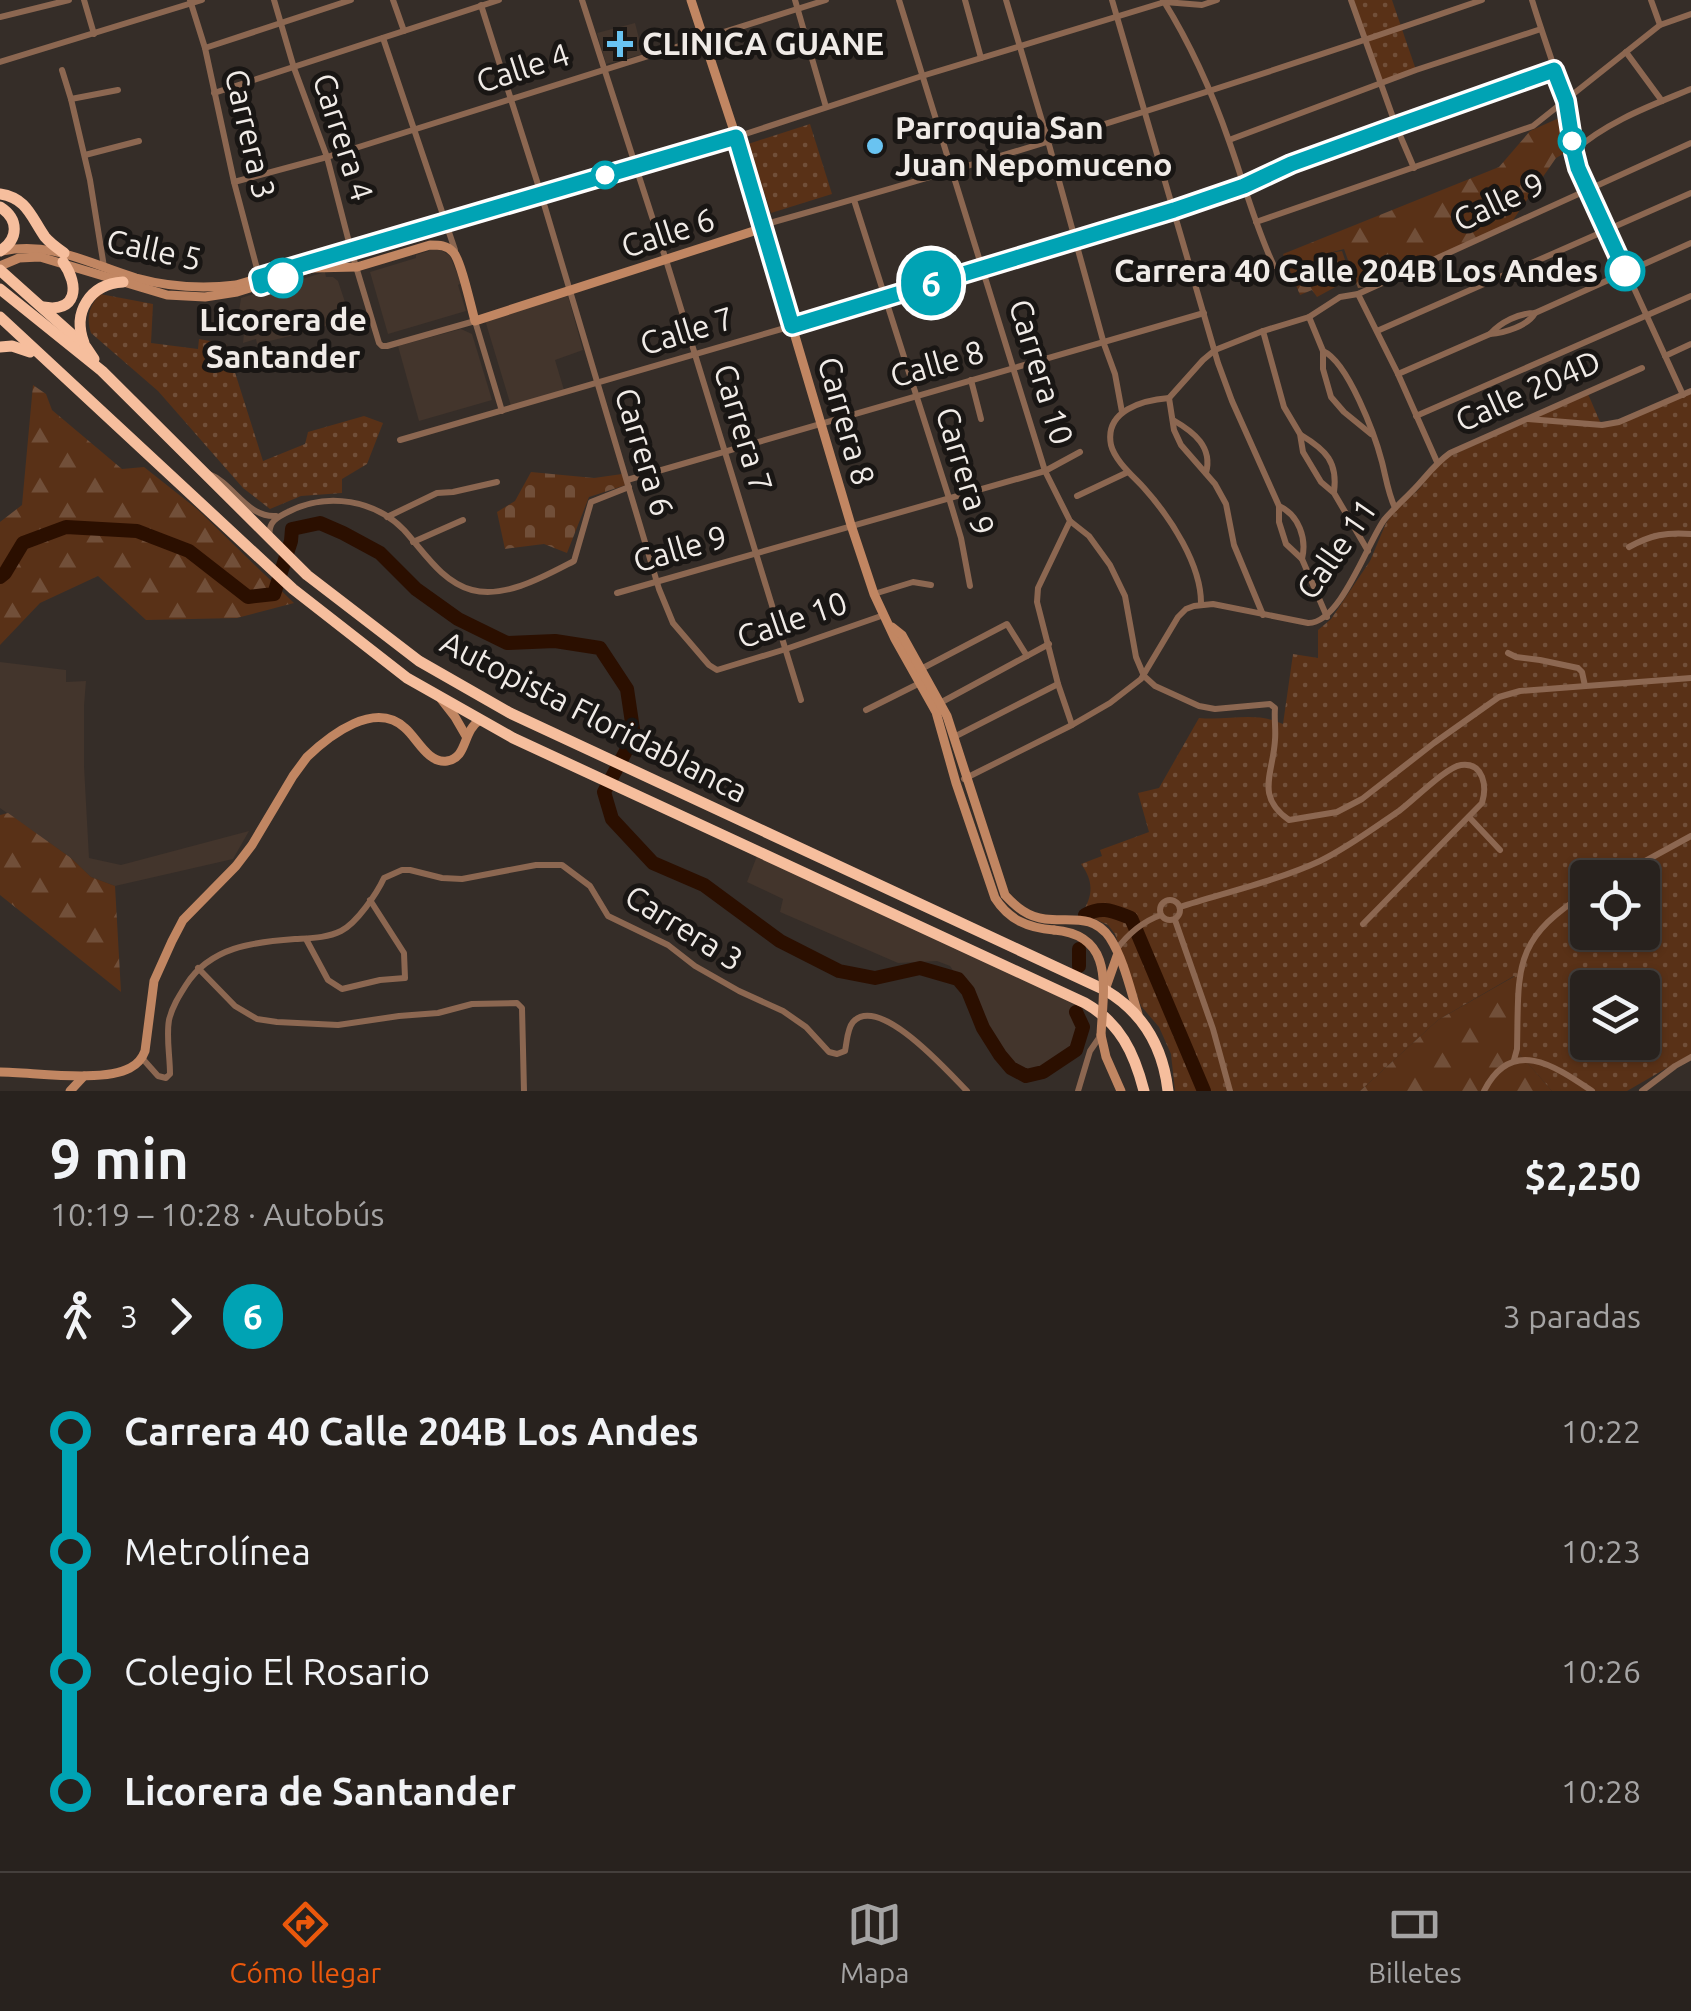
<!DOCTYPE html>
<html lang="es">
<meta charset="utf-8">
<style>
body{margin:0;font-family:Ubuntu,sans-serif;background:#342f2b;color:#f1f3f6;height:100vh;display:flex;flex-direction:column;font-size:38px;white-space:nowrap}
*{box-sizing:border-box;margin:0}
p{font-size:32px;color:#a5a4a4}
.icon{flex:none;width:55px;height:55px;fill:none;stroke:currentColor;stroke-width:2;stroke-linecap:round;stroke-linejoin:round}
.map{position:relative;height:1091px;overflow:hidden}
.drawer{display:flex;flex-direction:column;background:#28221e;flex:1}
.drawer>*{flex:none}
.badge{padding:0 20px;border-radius:32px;font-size:35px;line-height:65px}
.buttons{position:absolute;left:1570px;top:860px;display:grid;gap:20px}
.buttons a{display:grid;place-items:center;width:90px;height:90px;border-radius:10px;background:#28221e;box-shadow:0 2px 8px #0004,0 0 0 2px #443f3c;font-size:50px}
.map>.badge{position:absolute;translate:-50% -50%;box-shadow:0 0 0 5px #fff}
.legs{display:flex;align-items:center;gap:15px;height:110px;padding:0 50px;font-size:32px}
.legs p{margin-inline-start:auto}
.head{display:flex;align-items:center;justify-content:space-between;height:170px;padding:0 50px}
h1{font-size:55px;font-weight:700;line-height:75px}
ul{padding:0 50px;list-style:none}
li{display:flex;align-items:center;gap:35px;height:120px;font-size:38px}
li i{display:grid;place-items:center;width:15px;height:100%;margin:0 12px;background:currentColor}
li i::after{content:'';width:25px;height:25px;margin:-12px;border:8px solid;border-radius:50%;background:#28221e}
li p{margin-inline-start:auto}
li:first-child i{background:linear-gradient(#0000 50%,currentColor 0)}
li:last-child i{background:linear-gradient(currentColor 50%,#0000 0)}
.dock{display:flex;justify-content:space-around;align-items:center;height:140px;border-top:2px solid #443f3c;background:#28221e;font-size:28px;color:#a5a4a4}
.dock a{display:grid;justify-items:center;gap:5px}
.dock .on{color:#ea580c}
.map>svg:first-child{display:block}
.built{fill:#43352c}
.grass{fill:url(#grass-dots);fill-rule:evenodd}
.forest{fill:url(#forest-firs)}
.cemetery{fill:url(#cemetery-stones)}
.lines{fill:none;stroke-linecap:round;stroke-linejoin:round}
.river{stroke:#2b0f00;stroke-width:14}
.street{stroke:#8c6751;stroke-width:6}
.secondary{stroke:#c18662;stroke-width:9}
.highway{stroke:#f6be9d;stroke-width:11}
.secondary-bridge{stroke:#c18662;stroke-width:9}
.line-1-casing{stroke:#fff;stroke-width:22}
.line-1{stroke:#00a3b4;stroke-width:15}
.poi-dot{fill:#69c3f1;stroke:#191614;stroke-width:4}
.stop-1-dot{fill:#fff;stroke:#00a3b4;stroke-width:5}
.labels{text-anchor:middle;stroke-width:10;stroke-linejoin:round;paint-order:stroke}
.poi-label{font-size:32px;font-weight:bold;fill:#f0ebe7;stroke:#191614;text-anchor:start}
.street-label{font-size:32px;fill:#f0ebe7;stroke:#191614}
.stop-label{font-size:32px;font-weight:bold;fill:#f0ebe7;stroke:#191614;text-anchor:end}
</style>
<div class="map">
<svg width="1691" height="1091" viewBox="0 0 1691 1091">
<defs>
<pattern id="grass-dots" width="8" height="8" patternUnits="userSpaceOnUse" patternTransform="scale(2.5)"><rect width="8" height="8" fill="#593117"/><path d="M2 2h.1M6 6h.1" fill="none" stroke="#714f39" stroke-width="1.8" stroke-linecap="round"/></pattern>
<pattern id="forest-firs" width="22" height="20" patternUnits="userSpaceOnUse" patternTransform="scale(2.5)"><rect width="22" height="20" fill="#593117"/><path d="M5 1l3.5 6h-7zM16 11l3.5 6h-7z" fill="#714f39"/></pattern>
<pattern id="cemetery-stones" width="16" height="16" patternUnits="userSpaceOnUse" patternTransform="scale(2.5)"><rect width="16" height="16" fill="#593117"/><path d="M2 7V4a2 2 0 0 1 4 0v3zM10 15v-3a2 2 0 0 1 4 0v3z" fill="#714f39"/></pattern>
</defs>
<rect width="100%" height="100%" fill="#352d28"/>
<!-- built -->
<g class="built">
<path d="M 635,23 L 643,54 L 606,64 L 597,33 Z"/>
<path d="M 429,248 L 438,248 L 450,256 L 461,283 L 458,285 L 466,311 L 388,334 L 370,272 L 416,258 L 416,255 L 429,251 Z"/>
<path d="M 325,272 L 326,277 L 333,277 L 338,281 L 347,308 L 340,322 L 335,321 L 331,328 L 325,326 L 322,329 L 315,325 L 311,331 L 257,344 L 256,339 L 243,343 L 246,313 L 239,311 L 241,298 Z"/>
<path d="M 568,296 L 583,350 L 555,360 L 564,390 L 511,406 L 485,320 Z"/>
<path d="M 461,329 L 472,334 L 492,400 L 419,421 L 398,346 Z"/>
<path d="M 0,662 L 66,670 L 66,682 L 86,681 L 84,706 L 84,766 L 89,858 L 121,865 L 249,831 L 233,859 L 115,886 L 91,877 L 71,858 L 0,808 Z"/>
<path d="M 757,856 L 1076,1004 L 1076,1012 L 1083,1027 L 1076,1050 L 1043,1072 L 1026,1076 L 1011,1068 L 983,1028 L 968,992 L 950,966 L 937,961 L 898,963 L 780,912 L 783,899 L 747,882 Z"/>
</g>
<!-- grass -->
<g class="grass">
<path d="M 1351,0 L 1392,0 L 1416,70 L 1380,83 Z"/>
<path d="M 810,124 L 832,194 L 771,213 L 748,144 Z"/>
<path d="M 100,294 L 153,304 L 151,343 L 198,349 L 199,339 L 226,344 L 263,461 L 305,444 L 308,432 L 364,416 L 383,423 L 367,464 L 342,479 L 342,493 L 301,496 L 270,509 L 243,488 L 158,391 L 91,333 C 86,317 89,307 100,294 Z"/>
<path d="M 1691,392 L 1691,1054 L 1627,1091 L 1552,1091 L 1516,1050 L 1514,976 L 1438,1020 L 1360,1091 L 1175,1091 L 1171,1054 L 1159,1027 L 1141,1006 L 1115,934 L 1108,925 L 1082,913 C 1093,896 1094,881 1081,864 L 1102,856 L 1100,850 L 1149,832 L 1138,793 L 1159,788 L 1199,718 C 1228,721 1256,711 1283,724 L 1293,654 L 1318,658 L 1318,630 L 1331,619 L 1370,561 L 1386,523 L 1395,511 L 1419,489 L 1437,465 L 1448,457 L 1588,394 L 1601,424 L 1619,423 ZM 1588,878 L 1642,878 L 1642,932 L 1588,932 ZM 1588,988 L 1642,988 L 1642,1042 L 1588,1042 Z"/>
</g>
<!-- forest -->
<g class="forest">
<path d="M 1559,118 L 1572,149 L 1556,158 L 1511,223 L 1366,287 L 1358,288 L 1344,249 L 1329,253 L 1342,251 L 1353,284 L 1339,285 L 1317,297 L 1312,290 L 1300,295 L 1283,254 L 1499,167 L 1530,131 Z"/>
<path d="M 33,385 L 46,394 L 52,410 L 122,469 L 144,467 L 197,509 L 294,603 L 237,618 L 146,620 L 98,576 L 40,603 L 0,645 L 0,522 L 22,505 Z"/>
<path d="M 8,813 L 71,858 L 91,877 L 115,886 L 121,992 L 0,895 L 0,815 Z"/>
<path d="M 1515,976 L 1516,1050 L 1552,1091 L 1360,1091 L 1438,1020 Z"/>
</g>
<!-- cemetery -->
<path class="cemetery" d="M 531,472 L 594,478 L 622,474 L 626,485 L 589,497 L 567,553 L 544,544 L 505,549 L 497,512 L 515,501 Z"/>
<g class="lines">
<!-- river -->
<g class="river">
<path d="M 0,577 L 5,573 L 23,543 L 66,527 L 137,531 L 189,551 L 248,597 L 274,594 L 291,541 L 292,529 L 320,523 L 343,533 L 380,553 L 416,589 L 458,619 L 507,643 L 555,641 L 600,648 L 627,689 L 634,736 L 604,792 L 612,819 L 653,863 L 704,885 L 780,941 L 839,971 L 875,978 L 920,968 L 958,979 L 968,991 L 983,1028 L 1000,1055 L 1011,1068 L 1026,1076 L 1043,1072 L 1076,1050 L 1083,1027 L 1076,1012"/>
<path d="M 1085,915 C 1103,905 1114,912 1131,918 L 1204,1091"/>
<path d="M 1079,966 L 1079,949"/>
</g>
<!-- street -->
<g class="street">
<path d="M 84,0 L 94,34"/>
<path d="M 190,0 L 205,48 L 234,182 L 260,280"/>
<path d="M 274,0 L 294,68 L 327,157 L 351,250 L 379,343 L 382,346 L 387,346 L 475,321 L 502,411"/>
<path d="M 393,0 L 404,31"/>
<path d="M 582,0 L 666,260 L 801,700"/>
<path d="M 795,0 L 826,107"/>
<path d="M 899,0 L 1045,471 L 1070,521 L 1038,588 L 1037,602 L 1058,684 L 1072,725"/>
<path d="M 965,0 L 981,58"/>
<path d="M 1006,0 L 1048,141 L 1104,344 L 1115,374 L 1122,412"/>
<path d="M 1112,0 L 1218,363 L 1232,401 L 1279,506 L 1279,522 L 1286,544 L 1302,559 L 1327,617"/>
<path d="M 1163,0 C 1191,45 1212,92 1229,141 C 1244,183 1255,226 1274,266"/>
<path d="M 1351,0 L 1396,126 L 1414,168"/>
<path d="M 1532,0 C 1542,33 1554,65 1564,98 C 1572,120 1571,145 1579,168 L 1683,395"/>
<path d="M 1651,0 L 1660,25"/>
<path d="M 481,5 L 541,194 L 659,589 L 673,623 L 709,665 L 717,670 L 786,649 L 884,615"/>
<path d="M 0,17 L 69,0"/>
<path d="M 383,38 L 455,250"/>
<path d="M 205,48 L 351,0"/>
<path d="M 1626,52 L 1662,101"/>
<path d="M 0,62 L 202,0"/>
<path d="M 62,70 L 71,99"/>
<path d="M 214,93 L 499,0"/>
<path d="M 736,137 L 922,76 L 1165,2 L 1202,5 L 1217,0"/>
<path d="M 1229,140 L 1416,70 L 1541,29"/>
<path d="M 1574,151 C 1608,121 1650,106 1691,89"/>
<path d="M 85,155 L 139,141"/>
<path d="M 234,182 L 327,157 L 826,0"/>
<path d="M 854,200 L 949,498 L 961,538 L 970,586"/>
<path d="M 1256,222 L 1533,126 L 1660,25 L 1691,14"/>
<path d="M 763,228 L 770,223 C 1010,156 1247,81 1482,0"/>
<path d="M 104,267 L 90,180 L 71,99 L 118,90"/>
<path d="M 1358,294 L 1398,374 L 1437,462"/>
<path d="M 1309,317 L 1323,351 L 1323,369 L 1331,397 L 1344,412 L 1371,434"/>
<path d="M 1263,331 L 1284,407 L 1300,434 L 1303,452 L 1321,482 L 1334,493 L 1368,551"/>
<path d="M 1377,331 L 1691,193"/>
<path d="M 1490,334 C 1501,322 1519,313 1535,313 L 1691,243"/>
<path d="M 1323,351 C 1348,362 1375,435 1382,462 C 1386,478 1388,493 1395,508"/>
<path d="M 1665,356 L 1691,344"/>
<path d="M 1398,374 L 1490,334 C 1504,333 1528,326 1535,313"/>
<path d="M 971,380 L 981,419"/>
<path d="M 1169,398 L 1174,430 L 1181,445 L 1215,484 L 1226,504 L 1234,545 L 1263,615"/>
<path d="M 1416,416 L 1691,296"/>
<path d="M 1528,419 L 1602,425 L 1619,422 L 1691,391"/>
<path d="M 1173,420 C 1194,432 1213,447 1206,473"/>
<path d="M 1301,435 C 1326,450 1338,462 1334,492"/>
<path d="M 400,440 L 792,326 L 1174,209 L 1244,186 L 1291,164 L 1396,126 L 1553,70"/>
<path d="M 209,474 C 233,483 247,518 276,516"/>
<path d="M 627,480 L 1204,313"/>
<path d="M 1077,496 L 1128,472"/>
<path d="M 1279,506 C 1299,515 1307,539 1302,559"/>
<path d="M 387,517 L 437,493 L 453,492 L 497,482"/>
<path d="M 1070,521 L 1089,536 L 1110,565 L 1125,596 L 1136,657 L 1144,676 L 1155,686 L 1199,706 L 1215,709 L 1270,704 L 1275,708 C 1274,719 1276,730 1275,740 C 1273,774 1255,796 1289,820 L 1337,812 L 1362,799 L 1434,743 L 1499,697 L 1520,691 L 1691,678"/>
<path d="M 270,538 C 267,522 277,517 290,511 C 328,492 375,500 404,530 C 424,552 442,582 472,590 C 505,599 545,576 574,561 L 591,502 L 629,487"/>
<path d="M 413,542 L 463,520"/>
<path d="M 1629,547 C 1651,535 1666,532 1691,534"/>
<path d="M 617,593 L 1045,471 L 1080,452"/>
<path d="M 874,594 L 913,582 L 931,585"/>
<path d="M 1201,605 C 1202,565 1170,517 1144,488 C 1133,476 1115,461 1111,445 C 1104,410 1144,400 1169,398 L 1203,360 L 1215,350 L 1263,331 L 1309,317 L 1340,297 L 1358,294 L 1691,143"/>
<path d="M 1508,653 L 1516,657 L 1540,660 L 1578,668 L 1582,672 L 1585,686"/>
<path d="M 921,669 L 1007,624 L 1027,656"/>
<path d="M 940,703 L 1049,644"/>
<path d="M 866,710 L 920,683"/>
<path d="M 954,737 L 1058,684"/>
<path d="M 964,779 L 1072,725 L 1110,703 L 1141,679 L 1178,617 L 1186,609 L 1194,606 L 1213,604 L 1308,623 C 1340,624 1367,544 1384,520 C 1394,508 1406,498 1417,486 C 1428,474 1436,463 1450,453 L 1642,368"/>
<path d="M 1469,817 L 1500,850"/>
<path d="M 1616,877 L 1691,836"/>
<path d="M 1599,878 L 1606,873 L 1615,877"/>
<circle cx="1170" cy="910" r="10"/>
<path d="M 1180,907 C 1224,893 1279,880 1320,861 C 1347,848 1374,828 1399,811 C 1413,801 1446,767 1461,765 C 1484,762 1487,787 1482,803 L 1363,924"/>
<path d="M 1175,920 L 1213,1029 L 1230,1091"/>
<path d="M 306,939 L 328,980 L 342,989 L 380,980 L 405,978 L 404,953 L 370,900"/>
<path d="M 1116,950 C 1128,934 1141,922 1161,915"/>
<path d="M 198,968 L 235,1006 L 257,1019 L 277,1022 L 338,1025 L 399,1016 L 438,1013 L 472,1004 L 517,1003 L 522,1008 L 524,1091"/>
<path d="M 142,1058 L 158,1076 L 166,1078 L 170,1074 C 170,1056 166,1037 169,1020 C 172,1007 179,996 186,985 C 210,947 253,942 295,939 C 311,938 327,938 341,931 C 357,923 377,893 384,878 L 402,870 L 410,870 L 442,878 L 462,879 L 536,865 L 562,865 L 590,886 L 608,916 L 668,945 L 695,966 L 739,991 L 783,1011 L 806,1027 L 829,1052 L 837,1054 L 845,1051 C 847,1042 847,1029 853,1022 C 879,993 949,1073 967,1091"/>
<path d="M 1514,1060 L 1517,1049 C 1519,968 1511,940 1588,892"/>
<path d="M 1078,1091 L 1090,1051 L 1101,1035"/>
<path d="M 1484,1091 C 1512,1036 1555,1066 1592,1091"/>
<path d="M 1642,1091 L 1675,1066 L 1691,1057"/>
</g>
<!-- secondary -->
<g class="secondary">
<path d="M 691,0 L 736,137 L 851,525 L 874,594 L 895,639 L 936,712 L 956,783 L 995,898 C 1009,920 1028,928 1054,930"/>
<path d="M 2,251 C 53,241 89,264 136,278 C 169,287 202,289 236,285 L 736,137"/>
<path d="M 0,266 L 19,258 L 40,257 L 167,295 L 205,297 L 237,292 L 312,268 L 357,267 L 430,245 C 439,245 447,245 453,252 C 461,260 471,307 475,321 L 763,228"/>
<path d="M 892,627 L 902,635 L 947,716 L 1005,895 C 1016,907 1028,917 1045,919 C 1070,922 1093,913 1110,938 C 1124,960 1130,989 1138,1014"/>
<path d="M 441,699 L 455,717 L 466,736"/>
<path d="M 1105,990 L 1117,956"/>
<path d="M 1101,1035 L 1106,1057 L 1121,1091"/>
<path d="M 0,1072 C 33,1072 102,1083 130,1068 C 138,1064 142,1059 145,1051 L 154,981 L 172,941 L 183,920 L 236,866 L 252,845 L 293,776 L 307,757 C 330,735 375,700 405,728 C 417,738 428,764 447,761 C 468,758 462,731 480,720"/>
<path d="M 70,1091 L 84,1076"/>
</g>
<!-- highway -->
<g class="highway">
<path d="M 0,194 C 27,198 31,217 45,237 C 50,243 57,248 64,253"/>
<path d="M 0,207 C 19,219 19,239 0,251"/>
<path d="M 0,270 L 86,347 L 94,359"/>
<path d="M 0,289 L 102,371 L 307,575 L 419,661 L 510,713 L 1105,990 C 1144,1013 1163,1047 1168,1091"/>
<path d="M 43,307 C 77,313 80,286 63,262"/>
<path d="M 0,317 L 293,589 L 407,678 L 513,738 L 1085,1003 C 1120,1023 1134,1052 1144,1091"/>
<path d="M 84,343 C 72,312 90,284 123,282"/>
<path d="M 0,347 L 12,346 L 30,352"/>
</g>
<!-- secondary-bridge -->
<path class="secondary-bridge" d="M 1054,930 C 1116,935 1103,990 1101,1035"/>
</g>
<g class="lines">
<!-- line-1 casing -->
<g class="line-1-casing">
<path id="line-1" d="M 283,278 L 261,286 L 259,277 L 736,137 L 792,326 L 1174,210 L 1244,186 L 1291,164 L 1396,126 L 1554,70 L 1566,101 L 1574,152 L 1578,168 L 1625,271"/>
</g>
<!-- line-1 -->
<use href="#line-1" class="line-1"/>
</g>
<!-- markers -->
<g class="poi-dot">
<path d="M615 29h10v10h10v10h-10v10h-10v-10h-10v-10h10z"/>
<circle cx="875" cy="146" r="10"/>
</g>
<g class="stop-1-dot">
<circle cx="1572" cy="141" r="12"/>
<circle cx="605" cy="175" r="12"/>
<circle cx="1625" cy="271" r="18"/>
<circle cx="283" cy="278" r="18"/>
</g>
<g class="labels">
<!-- poi labels -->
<g class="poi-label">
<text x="642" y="55">CLINICA GUANE</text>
<text x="895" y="139">Parroquia San<tspan x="895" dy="37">Juan Nepomuceno</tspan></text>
</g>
<!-- street labels -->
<g class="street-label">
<text transform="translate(523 68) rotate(-18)" y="11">Calle 4</text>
<text transform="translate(250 134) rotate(77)" y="11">Carrera 3</text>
<text transform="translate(343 137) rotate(72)" y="11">Carrera 4</text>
<text transform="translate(1499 202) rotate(-25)" y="11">Calle 9</text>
<text transform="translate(668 233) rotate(-18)" y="11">Calle 6</text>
<text transform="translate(154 250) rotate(12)" y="11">Calle 5</text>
<text transform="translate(687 331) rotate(-17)" y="11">Calle 7</text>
<text transform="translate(937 364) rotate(-16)" y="11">Calle 8</text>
<text transform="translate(1041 372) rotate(73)" y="11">Carrera 10</text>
<text transform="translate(1528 391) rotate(-24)" y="11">Calle 204D</text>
<text transform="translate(846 421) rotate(74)" y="11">Carrera 8</text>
<text transform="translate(743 428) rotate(73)" y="11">Carrera 7</text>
<text transform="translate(644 452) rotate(73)" y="11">Carrera 6</text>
<text transform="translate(965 471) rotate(73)" y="11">Carrera 9</text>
<text transform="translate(680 549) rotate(-16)" y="11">Calle 9</text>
<text transform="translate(1337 549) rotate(-55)" y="11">Calle 11</text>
<text transform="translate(792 620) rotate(-19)" y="11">Calle 10</text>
<text transform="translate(594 717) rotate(27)" y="11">Autopista Floridablanca</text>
<text transform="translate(684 928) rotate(32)" y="11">Carrera 3</text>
</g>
<!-- stop labels -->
<g class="stop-label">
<text x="1598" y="282">Carrera 40 Calle 204B Los Andes</text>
<text x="283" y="331" text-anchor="middle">Licorera de<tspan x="283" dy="37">Santander</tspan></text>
</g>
</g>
</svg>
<div class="buttons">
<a><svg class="icon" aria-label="locate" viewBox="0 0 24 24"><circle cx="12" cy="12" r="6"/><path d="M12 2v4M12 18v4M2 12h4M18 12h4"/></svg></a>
<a><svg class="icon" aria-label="layers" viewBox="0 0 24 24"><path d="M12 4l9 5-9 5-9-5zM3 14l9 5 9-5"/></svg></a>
</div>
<b class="badge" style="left:931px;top:283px;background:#00a3b4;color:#fff">6</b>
</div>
<section class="drawer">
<div class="head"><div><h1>9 min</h1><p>10:19 – 10:28 · Autobús</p></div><b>$2,250</b></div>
<div class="legs"><svg class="icon" aria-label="walk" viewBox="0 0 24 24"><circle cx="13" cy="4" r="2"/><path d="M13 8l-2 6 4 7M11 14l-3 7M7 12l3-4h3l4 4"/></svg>3<svg class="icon" aria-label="forward" viewBox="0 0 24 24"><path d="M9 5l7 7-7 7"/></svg><b class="badge" style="background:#00a3b4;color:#fff">6</b><p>3 paradas</p></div>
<ul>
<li><i style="color:#00a3b4"></i><b>Carrera 40 Calle 204B Los Andes</b><p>10:22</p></li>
<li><i style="color:#00a3b4"></i><span>Metrolínea</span><p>10:23</p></li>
<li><i style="color:#00a3b4"></i><span>Colegio El Rosario</span><p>10:26</p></li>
<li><i style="color:#00a3b4"></i><b>Licorera de Santander</b><p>10:28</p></li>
</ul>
</section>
<nav class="dock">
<a class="on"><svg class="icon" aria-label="directions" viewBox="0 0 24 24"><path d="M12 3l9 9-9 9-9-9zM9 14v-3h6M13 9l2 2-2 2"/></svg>Cómo llegar</a>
<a><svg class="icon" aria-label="map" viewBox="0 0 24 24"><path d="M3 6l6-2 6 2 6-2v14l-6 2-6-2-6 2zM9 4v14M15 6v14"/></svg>Mapa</a>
<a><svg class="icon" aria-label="tickets" viewBox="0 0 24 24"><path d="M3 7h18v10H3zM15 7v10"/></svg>Billetes</a>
</nav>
